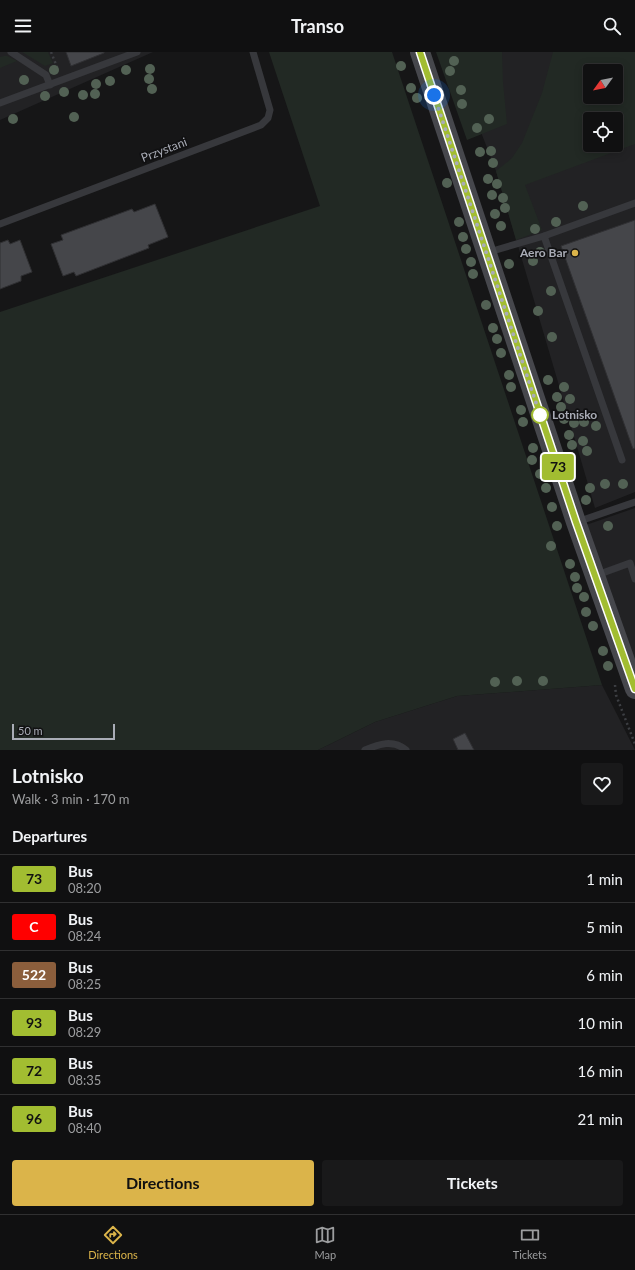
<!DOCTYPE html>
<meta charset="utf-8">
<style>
body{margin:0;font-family:Lato,sans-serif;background:#19191a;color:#f1f3f6;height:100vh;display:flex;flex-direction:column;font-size:15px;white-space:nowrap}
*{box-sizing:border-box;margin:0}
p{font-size:13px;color:#9c9d9f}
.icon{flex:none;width:22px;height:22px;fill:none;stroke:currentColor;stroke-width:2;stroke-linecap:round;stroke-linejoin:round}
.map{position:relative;height:698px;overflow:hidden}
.sheet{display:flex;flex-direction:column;background:#101011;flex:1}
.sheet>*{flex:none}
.badge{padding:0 8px;border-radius:3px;font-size:14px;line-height:26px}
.needle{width:26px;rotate:237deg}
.tools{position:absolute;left:583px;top:12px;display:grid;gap:8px}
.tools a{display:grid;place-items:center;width:40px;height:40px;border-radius:4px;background:#101011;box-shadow:0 2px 10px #0003,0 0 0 1px #303031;font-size:20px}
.scale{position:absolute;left:12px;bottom:10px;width:103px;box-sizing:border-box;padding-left:4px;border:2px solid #a9acb6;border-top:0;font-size:11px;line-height:14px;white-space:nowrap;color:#a9acb6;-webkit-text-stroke:3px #111112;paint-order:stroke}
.you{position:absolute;width:20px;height:20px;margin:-10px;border:3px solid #fff;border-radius:50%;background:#1a73e8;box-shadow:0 0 0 6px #1a73e833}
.map>.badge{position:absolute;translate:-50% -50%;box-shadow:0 0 0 2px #fff}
h2{padding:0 12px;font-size:15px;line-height:36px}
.round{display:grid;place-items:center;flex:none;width:42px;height:42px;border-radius:4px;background:#19191a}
.summary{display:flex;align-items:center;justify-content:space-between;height:68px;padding:0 12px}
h1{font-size:19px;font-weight:700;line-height:30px}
.primary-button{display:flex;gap:8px;margin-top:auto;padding:8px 12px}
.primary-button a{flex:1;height:46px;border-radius:4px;background:#dbb44a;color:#111;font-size:16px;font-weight:700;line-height:46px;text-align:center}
.primary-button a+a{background:#19191a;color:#f1f3f6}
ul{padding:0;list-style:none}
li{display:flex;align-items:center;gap:12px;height:48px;padding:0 12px;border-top:1px solid #303031}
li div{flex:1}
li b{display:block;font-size:15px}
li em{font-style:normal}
li .badge{min-width:44px;font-weight:700;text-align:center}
header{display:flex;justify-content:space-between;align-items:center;height:52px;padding:0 12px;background:#101011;font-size:18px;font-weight:700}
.dock{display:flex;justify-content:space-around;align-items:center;height:56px;border-top:1px solid #303031;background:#101011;font-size:11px;color:#9c9d9f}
.dock a{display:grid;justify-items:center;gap:2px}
.dock .on{color:#dbb44a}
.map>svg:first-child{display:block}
.built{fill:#222224;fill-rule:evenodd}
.green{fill:#222924;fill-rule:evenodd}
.building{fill:#45464a;stroke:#303033}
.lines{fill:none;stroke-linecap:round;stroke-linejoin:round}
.path{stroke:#3d3f43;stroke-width:2.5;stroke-dasharray:2 3;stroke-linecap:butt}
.lane{stroke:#37383c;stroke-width:7}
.secondary{stroke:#46474c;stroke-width:20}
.tree{fill:#526154}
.line-casing{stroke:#fff;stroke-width:9}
.line{stroke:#a2bd31;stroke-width:6}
.walk{stroke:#a9acb6;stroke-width:4;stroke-dasharray:0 7.2}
.poi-dot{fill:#dbb44a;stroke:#111112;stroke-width:1.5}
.stop-dot{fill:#fff;stroke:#a2bd31;stroke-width:2}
.labels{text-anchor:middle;stroke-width:3.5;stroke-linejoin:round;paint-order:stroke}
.street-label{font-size:12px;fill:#a9acb6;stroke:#111112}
.poi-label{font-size:12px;font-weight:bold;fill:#a9acb6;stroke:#111112;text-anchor:end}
.stop-label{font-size:12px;font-weight:bold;fill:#a9acb6;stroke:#111112;text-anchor:start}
</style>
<header><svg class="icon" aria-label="menu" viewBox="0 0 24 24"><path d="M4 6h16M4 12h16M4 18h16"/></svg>Transo<svg class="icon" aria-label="search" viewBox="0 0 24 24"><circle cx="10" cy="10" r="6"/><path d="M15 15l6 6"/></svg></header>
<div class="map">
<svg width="635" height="698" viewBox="0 0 635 698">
<rect width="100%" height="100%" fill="#161617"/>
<!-- built -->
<g class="built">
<path d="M 0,0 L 153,0 L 0,68 Z"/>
<path d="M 450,0 L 635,0 L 635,440 L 595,456 L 496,119 ZM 590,19 L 616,19 L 616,45 L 590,45 ZM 590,67 L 616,67 L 616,93 L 590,93 Z"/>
<path d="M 635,456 L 635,617 L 586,473 Z"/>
<path d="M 602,633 L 635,698 L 318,698 L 375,670 L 457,644 Z"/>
</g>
<!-- green -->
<g class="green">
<path d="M 22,0 L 48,0 L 53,11 L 45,14 Z"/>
<path d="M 269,0 L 392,0 L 602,633 L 457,644 L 375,670 L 318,698 L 0,698 L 0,260 L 320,154 Z"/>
<path d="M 436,0 L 502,0 L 503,30 L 507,72 L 467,88 Z"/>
<path d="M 553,0 L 635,0 L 635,92 L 525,133 L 542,178 L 516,188 L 496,119 L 512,106 L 522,91 L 542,41 ZM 590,19 L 616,19 L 616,45 L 590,45 ZM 590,67 L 616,67 L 616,93 L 590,93 Z"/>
<path d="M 4,4 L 7,4 L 17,9 L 0,16 L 0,5 Z"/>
</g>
<!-- building -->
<g class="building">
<path d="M 66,0 L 104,0 L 104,1 L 71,14 Z"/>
<path d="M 155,152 L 168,185 L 148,193 L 149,196 L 76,224 L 74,220 L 63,224 L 51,192 L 63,188 L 61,183 L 132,157 L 134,160 Z"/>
<path d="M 635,168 L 635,396 L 633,397 L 561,194 Z"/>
<path d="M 8,188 L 10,192 L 20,188 L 32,220 L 21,224 L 21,229 L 0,237 L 0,191 Z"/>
<path d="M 465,681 L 474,698 L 458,698 L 453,687 Z"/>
</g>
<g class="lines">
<!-- path -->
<g class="path">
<path d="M 51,0 L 57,15 L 52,16"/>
<path d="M 615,633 L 616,643 L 635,692"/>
</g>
<!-- lane -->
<g class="lane">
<path d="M 11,0 L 46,23 L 50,33"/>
<path d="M 0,51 L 137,0"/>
<path d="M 0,172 L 261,73 L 268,66 L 270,58 L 253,0"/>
<path d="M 544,184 L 635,151"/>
<path d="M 489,200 L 544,184 L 622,408"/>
<path d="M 577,470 L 635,450"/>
<path d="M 597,523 L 630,511 L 635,527"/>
<path d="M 365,698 C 379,692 393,687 406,698"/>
</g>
<!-- secondary -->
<path class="secondary" d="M 420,0 L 576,470 L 635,637"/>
</g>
<!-- trees -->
<g class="tree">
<circle cx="454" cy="9" r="5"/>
<circle cx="401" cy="14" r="5"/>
<circle cx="150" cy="17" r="5"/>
<circle cx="54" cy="18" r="5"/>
<circle cx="126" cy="18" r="5"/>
<circle cx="450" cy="19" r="5"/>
<circle cx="149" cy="27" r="5"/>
<circle cx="24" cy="28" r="5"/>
<circle cx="110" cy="29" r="5"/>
<circle cx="96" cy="32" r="5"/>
<circle cx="411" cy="36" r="5"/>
<circle cx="152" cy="37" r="5"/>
<circle cx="461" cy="38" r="5"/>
<circle cx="64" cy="40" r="5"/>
<circle cx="95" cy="42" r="5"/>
<circle cx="83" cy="43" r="5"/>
<circle cx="45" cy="44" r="5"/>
<circle cx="417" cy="46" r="5"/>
<circle cx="462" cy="52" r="5"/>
<circle cx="74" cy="65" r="5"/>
<circle cx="13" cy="67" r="5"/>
<circle cx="489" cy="67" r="5"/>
<circle cx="477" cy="76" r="5"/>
<circle cx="491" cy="99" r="5"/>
<circle cx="480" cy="100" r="5"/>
<circle cx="493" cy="111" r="5"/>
<circle cx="488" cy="127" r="5"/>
<circle cx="447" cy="131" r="5"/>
<circle cx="497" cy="132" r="5"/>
<circle cx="492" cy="143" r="5"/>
<circle cx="503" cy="146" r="5"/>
<circle cx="583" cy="154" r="5"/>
<circle cx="505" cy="156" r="5"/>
<circle cx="495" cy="162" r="5"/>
<circle cx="459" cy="170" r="5"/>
<circle cx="556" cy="170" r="5"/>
<circle cx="501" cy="174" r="5"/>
<circle cx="535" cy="177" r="5"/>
<circle cx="463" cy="185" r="5"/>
<circle cx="466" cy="197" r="5"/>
<circle cx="540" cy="200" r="5"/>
<circle cx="533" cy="209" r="5"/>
<circle cx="471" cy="210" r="5"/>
<circle cx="509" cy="212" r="5"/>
<circle cx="473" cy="222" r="5"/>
<circle cx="551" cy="239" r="5"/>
<circle cx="486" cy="253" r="5"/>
<circle cx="538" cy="259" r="5"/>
<circle cx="493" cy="276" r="5"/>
<circle cx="552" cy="285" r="5"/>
<circle cx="497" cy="287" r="5"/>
<circle cx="501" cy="301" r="5"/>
<circle cx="509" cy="323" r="5"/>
<circle cx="548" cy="328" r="5"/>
<circle cx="511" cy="335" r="5"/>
<circle cx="564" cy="335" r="5"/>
<circle cx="557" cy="345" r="5"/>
<circle cx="570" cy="347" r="5"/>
<circle cx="561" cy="355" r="5"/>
<circle cx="521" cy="358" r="5"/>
<circle cx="564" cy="367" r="5"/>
<circle cx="523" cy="370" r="5"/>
<circle cx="584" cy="370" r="5"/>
<circle cx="574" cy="371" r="5"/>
<circle cx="596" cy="374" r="5"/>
<circle cx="569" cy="383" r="5"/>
<circle cx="583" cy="389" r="5"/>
<circle cx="572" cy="393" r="5"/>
<circle cx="533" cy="396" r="5"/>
<circle cx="587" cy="399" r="5"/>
<circle cx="532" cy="408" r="5"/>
<circle cx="540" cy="422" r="5"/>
<circle cx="605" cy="432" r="5"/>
<circle cx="623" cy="432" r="5"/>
<circle cx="546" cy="436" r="5"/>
<circle cx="590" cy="436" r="5"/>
<circle cx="586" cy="448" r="5"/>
<circle cx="552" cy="455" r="5"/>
<circle cx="557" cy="474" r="5"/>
<circle cx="608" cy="474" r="5"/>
<circle cx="551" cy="494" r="5"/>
<circle cx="570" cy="512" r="5"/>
<circle cx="575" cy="525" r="5"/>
<circle cx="577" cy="536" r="5"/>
<circle cx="584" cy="545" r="5"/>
<circle cx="586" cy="560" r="5"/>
<circle cx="593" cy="574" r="5"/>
<circle cx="603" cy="599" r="5"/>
<circle cx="608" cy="614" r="5"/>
<circle cx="517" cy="629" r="5"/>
<circle cx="543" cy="629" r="5"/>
<circle cx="495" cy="630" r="5"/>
</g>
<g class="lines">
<!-- line casing -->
<g class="line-casing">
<path id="line" d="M 420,0 L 576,470 L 635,637"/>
</g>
<!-- line -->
<use href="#line" class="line"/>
<!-- walk -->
<path class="walk" d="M 434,43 L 542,369 L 540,363"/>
</g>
<!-- markers -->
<circle class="poi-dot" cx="575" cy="201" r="4"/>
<circle class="stop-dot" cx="540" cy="363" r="8"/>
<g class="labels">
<!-- street labels -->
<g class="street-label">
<text transform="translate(164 98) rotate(-21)" y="4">Przystani</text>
</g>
<!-- poi labels -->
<g class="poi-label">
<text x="567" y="205">Aero Bar</text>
</g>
<!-- stop labels -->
<g class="stop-label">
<text x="552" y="367">Lotnisko</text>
</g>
</g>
</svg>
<div class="tools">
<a><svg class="needle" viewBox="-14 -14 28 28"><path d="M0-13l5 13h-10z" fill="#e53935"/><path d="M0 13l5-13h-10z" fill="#9c9d9f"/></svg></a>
<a><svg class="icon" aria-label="locate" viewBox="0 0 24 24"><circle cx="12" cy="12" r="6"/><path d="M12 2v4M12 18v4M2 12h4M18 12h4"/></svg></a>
</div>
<div class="scale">50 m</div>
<div class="you" style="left:434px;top:43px"></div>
<b class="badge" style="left:558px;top:415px;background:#a2bd31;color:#111">73</b>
</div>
<section class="sheet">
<div class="summary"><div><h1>Lotnisko</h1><p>Walk · 3 min · 170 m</p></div><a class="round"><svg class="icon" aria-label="heart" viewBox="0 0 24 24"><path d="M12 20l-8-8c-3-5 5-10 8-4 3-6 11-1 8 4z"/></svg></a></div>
<h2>Departures</h2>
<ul>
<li><span class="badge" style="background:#a2bd31;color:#111">73</span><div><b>Bus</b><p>08:20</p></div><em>1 min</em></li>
<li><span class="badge" style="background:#f00;color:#fff">C</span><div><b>Bus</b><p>08:24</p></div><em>5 min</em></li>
<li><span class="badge" style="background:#8b5e3c;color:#fff">522</span><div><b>Bus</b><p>08:25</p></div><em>6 min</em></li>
<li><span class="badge" style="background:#a2bd31;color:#111">93</span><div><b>Bus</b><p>08:29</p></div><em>10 min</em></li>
<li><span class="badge" style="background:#a2bd31;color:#111">72</span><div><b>Bus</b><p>08:35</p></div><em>16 min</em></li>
<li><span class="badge" style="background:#a2bd31;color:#111">96</span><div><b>Bus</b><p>08:40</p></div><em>21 min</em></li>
</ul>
<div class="primary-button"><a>Directions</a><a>Tickets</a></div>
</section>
<nav class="dock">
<a class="on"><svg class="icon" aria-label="directions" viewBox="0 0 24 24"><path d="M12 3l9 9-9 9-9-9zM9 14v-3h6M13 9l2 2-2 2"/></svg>Directions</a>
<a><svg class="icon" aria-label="map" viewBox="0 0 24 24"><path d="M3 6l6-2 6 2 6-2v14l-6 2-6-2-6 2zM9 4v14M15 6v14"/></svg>Map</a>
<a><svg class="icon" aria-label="tickets" viewBox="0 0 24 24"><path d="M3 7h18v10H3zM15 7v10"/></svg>Tickets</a>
</nav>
